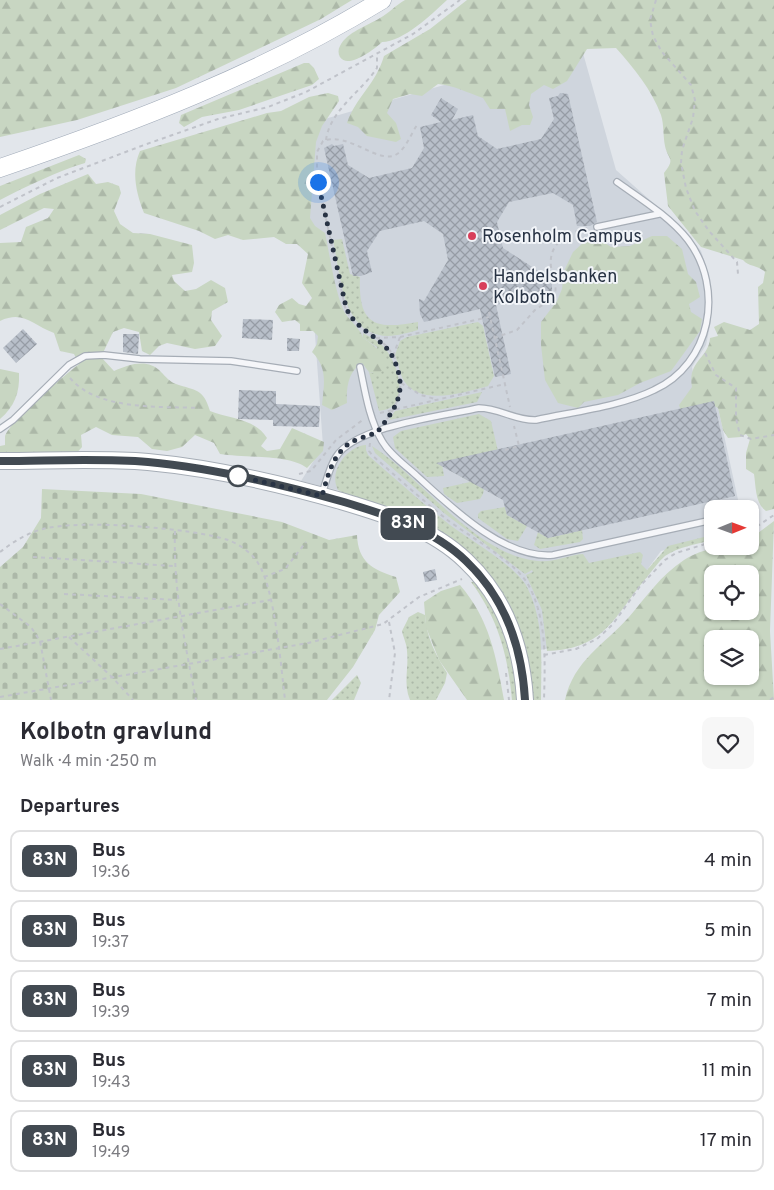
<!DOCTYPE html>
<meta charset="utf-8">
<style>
body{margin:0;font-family:Overpass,sans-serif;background:#f7f7f7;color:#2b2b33;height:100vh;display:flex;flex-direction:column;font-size:19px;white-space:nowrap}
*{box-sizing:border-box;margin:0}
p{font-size:16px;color:#7c7c81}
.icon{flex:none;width:28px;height:28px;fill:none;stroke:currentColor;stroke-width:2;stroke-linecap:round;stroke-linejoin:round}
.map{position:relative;height:700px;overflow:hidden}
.sheet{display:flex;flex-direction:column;background:#fff;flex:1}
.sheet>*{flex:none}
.badge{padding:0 10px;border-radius:8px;font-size:18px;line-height:32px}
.needle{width:32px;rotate:89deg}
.fabs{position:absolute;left:704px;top:500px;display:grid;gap:10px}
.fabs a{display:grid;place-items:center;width:55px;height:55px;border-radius:10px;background:#fff;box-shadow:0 1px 4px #0004;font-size:25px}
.you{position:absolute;width:25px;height:25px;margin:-12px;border:4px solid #fff;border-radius:50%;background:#1a73e8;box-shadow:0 0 0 8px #1a73e833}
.map>.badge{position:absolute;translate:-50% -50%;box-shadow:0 0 0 2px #fff}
h2{padding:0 20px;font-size:19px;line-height:45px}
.round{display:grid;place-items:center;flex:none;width:52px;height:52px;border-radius:10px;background:#f7f7f7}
.head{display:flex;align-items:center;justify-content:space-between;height:85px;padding:0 20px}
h1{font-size:24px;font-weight:700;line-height:38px}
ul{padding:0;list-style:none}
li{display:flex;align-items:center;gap:15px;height:62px;margin:0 10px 8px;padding:0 10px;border:2px solid #e1e1e2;border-radius:10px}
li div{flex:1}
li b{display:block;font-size:19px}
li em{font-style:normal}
li .badge{min-width:55px;font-weight:700;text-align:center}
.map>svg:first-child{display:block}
.built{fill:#cfd5dd}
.grass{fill:url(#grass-dots)}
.forest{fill:url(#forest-firs);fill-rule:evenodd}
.cemetery{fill:url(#cemetery-stones)}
.building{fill:url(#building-cross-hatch)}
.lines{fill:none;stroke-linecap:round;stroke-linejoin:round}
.lane-casing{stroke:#a6adb6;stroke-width:8}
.secondary-casing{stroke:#a6adb6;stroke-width:18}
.primary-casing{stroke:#a0aab8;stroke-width:19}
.path{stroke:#c0c3ca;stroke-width:2;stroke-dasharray:4 4;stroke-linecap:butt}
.lane{stroke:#f5f6f9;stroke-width:5.5}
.secondary{stroke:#fff;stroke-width:16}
.primary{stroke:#fff;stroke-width:18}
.line-casing{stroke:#fff;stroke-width:11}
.line{stroke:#424a52;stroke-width:8}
.walk{stroke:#283344;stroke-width:5;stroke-dasharray:0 9}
.poi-dot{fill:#d83f5a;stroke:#f1f4f8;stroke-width:2}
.stop-dot{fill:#fff;stroke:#424a52;stroke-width:2.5}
.labels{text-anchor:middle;stroke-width:4;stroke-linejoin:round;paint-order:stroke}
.poi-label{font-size:18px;fill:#283344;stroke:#f1f4f8;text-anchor:start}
</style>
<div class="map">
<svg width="774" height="700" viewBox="0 0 774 700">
<defs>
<pattern id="grass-dots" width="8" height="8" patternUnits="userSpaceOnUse" patternTransform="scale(1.25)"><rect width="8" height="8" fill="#c8d6c2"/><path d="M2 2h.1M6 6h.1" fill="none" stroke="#acb8a8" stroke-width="1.8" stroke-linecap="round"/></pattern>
<pattern id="forest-firs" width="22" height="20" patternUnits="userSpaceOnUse" patternTransform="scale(1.25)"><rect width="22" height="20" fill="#c8d6c2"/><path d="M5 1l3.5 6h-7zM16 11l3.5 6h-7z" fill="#acb8a8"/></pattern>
<pattern id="cemetery-stones" width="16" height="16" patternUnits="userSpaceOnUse" patternTransform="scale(1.25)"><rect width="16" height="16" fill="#c8d6c2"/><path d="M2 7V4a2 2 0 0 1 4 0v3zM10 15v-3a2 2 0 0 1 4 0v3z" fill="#acb8a8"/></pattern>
<pattern id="building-cross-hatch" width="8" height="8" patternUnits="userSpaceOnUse" patternTransform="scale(1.25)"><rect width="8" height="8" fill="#b8bfc9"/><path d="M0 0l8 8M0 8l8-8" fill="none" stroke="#969ca5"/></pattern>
</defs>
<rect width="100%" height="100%" fill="#e2e6eb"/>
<!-- built -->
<path class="built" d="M 581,46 L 616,170 L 686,232 L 701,251 L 708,272 L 711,321 L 706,345 L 692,367 L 698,400 L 716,398 L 740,509 L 712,509 L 712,538 L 661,551 L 644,574 L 565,645 L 540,650 L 492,575 L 357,495 L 301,481 L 323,446 L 300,126 Z"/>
<!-- grass -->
<g class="grass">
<path d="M 342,239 L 350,274 L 360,277 C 358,325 375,330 418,322 L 418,330 C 406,333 392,338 379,335 C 341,327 340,271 333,240 Z"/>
<path d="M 478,322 L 483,326 L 494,376 L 488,386 C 466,392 420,407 404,381 C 400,374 398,363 395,355 L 400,341 L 407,337 Z"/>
<path d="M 363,333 C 370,337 377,340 383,346 C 395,359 407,390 394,405 C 390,409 384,410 379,411 L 369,372 L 373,373 L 377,347 L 363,338 Z"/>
<path d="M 482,392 L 477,402 L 389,420 L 395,411 Z"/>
<path d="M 479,414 L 491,421 L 510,503 L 484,489 L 483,494 L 480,499 L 457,503 L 444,494 L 443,488 L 470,482 L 443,466 L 441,457 L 444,476 L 427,477 L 395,448 L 393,437 L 401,431 Z"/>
<path d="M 366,445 L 366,450 L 368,455 C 395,479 422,503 450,525 C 471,541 515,565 527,587 C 545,622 541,662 541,700 L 530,700 L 487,574 L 338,490 C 328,472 347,446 366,445 Z"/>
<path d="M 372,446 C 420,476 476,556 538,561 C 553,563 568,555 583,554 L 589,563 L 640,552 L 643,555 L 641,564 L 647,570 L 668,546 L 712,535 L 712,540 C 697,544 678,547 665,556 C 658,562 653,570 647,577 C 614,616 606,649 547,651 L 542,610 L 526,575 L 533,572 L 532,570 L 525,574 L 444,513 L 375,453 Z"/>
<path d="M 505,507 L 507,515 L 527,526 L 518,541 L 507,539 L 478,518 L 478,514 L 481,511 Z"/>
<path d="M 582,530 L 583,539 L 580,542 L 540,549 L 534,545 L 538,532 L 548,538 Z"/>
<path d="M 477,581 L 488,596 L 511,647 L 518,700 L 512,700 C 508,656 498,618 471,582 Z"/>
<path d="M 418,612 L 425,615 C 426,636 436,656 447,673 L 445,683 L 436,700 L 410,700 C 403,683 409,668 407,651 C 407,644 403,637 402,631 L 409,617 Z"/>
<path d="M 357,675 L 361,683 L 354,700 L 332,700 Z"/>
</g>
<!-- forest -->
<g class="forest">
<path d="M 0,0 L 352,0 L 321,19 L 176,88 L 77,120 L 0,137 Z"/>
<path d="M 405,0 L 447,0 C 432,14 403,42 382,42 C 376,48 348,70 340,57 C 338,54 338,49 340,46 C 347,32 367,26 380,18 C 389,13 396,5 405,0 Z"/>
<path d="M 467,0 L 774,0 L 774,509 L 766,511 C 755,503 756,487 754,474 L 746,469 L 746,453 L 750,439 L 746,434 L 741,437 L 728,438 L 723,430 L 718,408 L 713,405 L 681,411 L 679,405 L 692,387 C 687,361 709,358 710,338 L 718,336 L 714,327 L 724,322 L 750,330 L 759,324 L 758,287 L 763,283 L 765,272 C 758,265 749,267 743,260 L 701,247 L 668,206 L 664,173 C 676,158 668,160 665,146 C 663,136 664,124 661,115 C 652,90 633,67 616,48 L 587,49 L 567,81 L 553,89 L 544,85 L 531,94 L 529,105 L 533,117 L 530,125 L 522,125 L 510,131 L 505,109 L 490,109 L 483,98 C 468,93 453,85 438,84 L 422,96 L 410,94 L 393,99 L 387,113 L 396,123 L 401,139 L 396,142 L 367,136 L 358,127 L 347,123 C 356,97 376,84 384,56 L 430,29 Z"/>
<path d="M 304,63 L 309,63 L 314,68 L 319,79 L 312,85 L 239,110 L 202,117 L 184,127 L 179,123 L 181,115 Z"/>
<path d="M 328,93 L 338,96 L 339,101 L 322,126 L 316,142 L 310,218 L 315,226 L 325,233 C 330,256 334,287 343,309 C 347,319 362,330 363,338 C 374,345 395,360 379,374 L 369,372 L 362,363 C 348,371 346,389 347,403 L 332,410 L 322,405 C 324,384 328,368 312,352 L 317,344 L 318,336 L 313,331 L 300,331 L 300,324 L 295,320 L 282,322 L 275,312 L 279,305 L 292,298 L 299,304 L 306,306 L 312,298 L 302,283 L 308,254 L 297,244 L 286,244 L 274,237 L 243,240 L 228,235 L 215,239 L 199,231 L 144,213 C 136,193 131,171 140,151 L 267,113 L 281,111 L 309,97 Z"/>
<path d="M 79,155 L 86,159 L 85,163 C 58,171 25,187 0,200 L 0,186 Z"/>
<path d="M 88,174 L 96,184 L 108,182 L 119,186 L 121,193 L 114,211 L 120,224 L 133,233 L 150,234 L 192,245 L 194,263 L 192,272 L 172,275 L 174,281 L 185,291 L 196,289 L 211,280 L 225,288 L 228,302 L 212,311 L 211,320 L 222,336 L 215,346 L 195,349 L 167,343 L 159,346 L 150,355 L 142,351 L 139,332 L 124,328 L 113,332 L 101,357 L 114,371 C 130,364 148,358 161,372 C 165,376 171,383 176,384 C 196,391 203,388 210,411 C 229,419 255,418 267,438 L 261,446 L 267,451 L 280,449 L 292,428 L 324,442 L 323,451 L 307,468 C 289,454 244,458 220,454 L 214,443 L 195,435 L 182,447 L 167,451 L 152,449 L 138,437 L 112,435 L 96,427 L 81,435 L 82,447 L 75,455 L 0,453 L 0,446 L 5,445 C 5,442 5,439 5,437 C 8,422 65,375 79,364 L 74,354 L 60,351 L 54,333 C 32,325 24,310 0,321 L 0,243 L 21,242 L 26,227 L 48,218 L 54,209 L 44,208 L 0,230 L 0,215 L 40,194 Z"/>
<path d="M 652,236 L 667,236 L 682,249 L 688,274 L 696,282 L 700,297 L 689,304 L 691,312 L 702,319 L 700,331 L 671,371 L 640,383 L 618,395 L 584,402 L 578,408 L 558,403 L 545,380 L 541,345 L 541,322 L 557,301 L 562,289 L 564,271 L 573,252 L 584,242 L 598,238 L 611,247 L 630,246 Z"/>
<path d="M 0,369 L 19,373 C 20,393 14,407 0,419 Z"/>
<path d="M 774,521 L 770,631 L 774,700 L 565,700 C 574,660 604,645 629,617 C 646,597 661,575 684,560 C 704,547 727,546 750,546 L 750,539 ZM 712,574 L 750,574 L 750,611 L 712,611 ZM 712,639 L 750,639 L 750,676 L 712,676 Z"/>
<path d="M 460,585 C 490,620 496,656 504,700 L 467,700 L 439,660 L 426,627 L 424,602 L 441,591 Z"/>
</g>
<!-- cemetery -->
<path class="cemetery" d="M 42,489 L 141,494 L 282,522 L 329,540 L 357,535 C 358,562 373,570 396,577 L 400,592 L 379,615 L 375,630 L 353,667 L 327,700 L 0,700 L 0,567 L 23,547 L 41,518 Z"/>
<!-- building -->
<g class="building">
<path d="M 560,93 L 568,94 L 597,222 L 590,226 L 577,226 L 573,205 L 553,193 L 509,202 L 497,222 L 503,248 L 543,274 L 547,270 L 549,283 L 552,284 L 552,293 L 496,305 L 511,374 L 495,377 L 480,309 L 424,322 L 420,314 L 419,299 L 424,301 L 448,260 L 443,234 L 424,221 L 380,231 L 367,251 L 372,272 L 361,276 L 353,276 L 324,148 L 332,144 L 334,146 L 343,144 L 348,165 L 369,178 L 412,168 L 424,148 L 420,127 L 441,122 L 431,115 L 441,98 L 458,109 L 452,120 L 473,115 L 478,136 L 497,149 L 541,139 L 554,119 L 549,98 L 558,96 Z"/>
<path d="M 243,319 L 273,320 L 272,340 L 242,338 Z"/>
<path d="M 23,329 L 37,344 L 16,363 L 3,348 Z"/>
<path d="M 123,334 L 139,334 L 138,354 L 123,352 Z"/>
<path d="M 287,338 L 300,339 L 299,351 L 287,351 Z"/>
<path d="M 239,390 L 276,391 L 276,404 L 320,406 L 319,427 L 273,426 L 273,420 L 238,419 Z"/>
<path d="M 714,401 L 735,496 L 548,538 L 507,515 L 503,500 L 436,463 Z"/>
<path d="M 435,569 L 437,580 L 425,582 L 423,572 Z"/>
</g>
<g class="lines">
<!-- lane casing -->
<g class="lane-casing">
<g id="lane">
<path d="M 597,227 L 659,214"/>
<path d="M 360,367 C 365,391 369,419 382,441 C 390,455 405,465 417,476 C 451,507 504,559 553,555 L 712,520"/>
<path d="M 0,429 L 13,420 L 69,365 L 85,356 L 104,355 L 140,359 L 231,361 L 297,371"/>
<path d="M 322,494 C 326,482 329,468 336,457 C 355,426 443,416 479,408 C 499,408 516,421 536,420 C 572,412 622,406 654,390 C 711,364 725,289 688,240 C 670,217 641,199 617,182"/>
</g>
</g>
<!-- secondary casing -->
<g class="secondary-casing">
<path id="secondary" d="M 0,461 C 49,461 99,458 148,462 C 213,468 278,483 341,501 C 385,514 432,528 466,561 C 505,598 522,647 525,700"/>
</g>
<!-- primary casing -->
<g class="primary-casing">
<path id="primary" d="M 0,168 C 132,123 263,73 382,0"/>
</g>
<!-- path -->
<g class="path">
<path d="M 656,0 L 650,20 L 653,36 L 662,52 L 691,85 L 695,100 L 693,118 L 682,150 L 681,163 L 686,188 L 695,211 L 709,231 L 737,262 L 738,274"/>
<path d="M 326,140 C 330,110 362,91 377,68 L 377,54"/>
<path d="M 0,207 L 57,178 L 144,145 L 218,119 L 268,107 L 306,92 L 413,34 L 460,0"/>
<path d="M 489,312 L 510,407"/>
<path d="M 376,338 L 400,337 L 489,317"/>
<path d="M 494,338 L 517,330 L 535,310 L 554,297 C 558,286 553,278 551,267 C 548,243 568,232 588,228"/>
<path d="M 705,353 L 716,375 L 736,388 L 736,418 L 740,435 L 751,439 L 774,435"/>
<path d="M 393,356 L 400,337"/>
<path d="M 70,378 C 98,411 159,406 199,408"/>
<path d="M 401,383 L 421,395 L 435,399"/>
<path d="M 380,413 L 505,384"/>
<path d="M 387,419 C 406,394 406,363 381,341 C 366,328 354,329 345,307 L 317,177 L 317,152 L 323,141 C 349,131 379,166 397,154 C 406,148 411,134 417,125"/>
<path d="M 370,443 L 369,451 L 373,456 C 397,477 421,499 445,518 C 469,537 518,562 530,588 C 547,622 545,662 544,700"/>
<path d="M 505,450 L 519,446 L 514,426"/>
<path d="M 299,474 L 311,471 L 336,440 L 364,419"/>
<path d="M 175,531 C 173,589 185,643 196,700"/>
<path d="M 750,531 L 774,515"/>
<path d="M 0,552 C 13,542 27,533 43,529 C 80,519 192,528 228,540 C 239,544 252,553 258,563 C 275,589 281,667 285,700"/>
<path d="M 33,557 L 174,566"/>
<path d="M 264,577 L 285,569 L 306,542"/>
<path d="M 64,594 L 177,600"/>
<path d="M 0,604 L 31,627 L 40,641 L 51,700"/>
<path d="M 389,622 L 395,653 L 389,700"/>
<path d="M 69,637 L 112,677 L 133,700"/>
<path d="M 0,649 L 270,600"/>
<path d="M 544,655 L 576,649 L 597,639 L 613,624 L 640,586 L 665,560 L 676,553 L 712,542"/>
<path d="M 506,673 L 509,700"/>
<path d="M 0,697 L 308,643 L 383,624 L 419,597 L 462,579"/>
<path d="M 770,700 L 774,697"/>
</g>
<!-- lane -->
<use href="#lane" class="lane"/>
<!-- secondary -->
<use href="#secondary" class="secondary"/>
<!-- primary -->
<use href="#primary" class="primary"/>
</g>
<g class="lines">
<!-- line casing -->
<g class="line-casing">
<path id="line" d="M 0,461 C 49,461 99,458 148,462 C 214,468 280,484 344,502 C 387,515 433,529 466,561 C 505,598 522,647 525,700"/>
</g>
<!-- line -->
<use href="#line" class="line"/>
<!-- walk -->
<path class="walk" d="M 238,476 L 322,496 C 327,479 331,460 344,448 C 354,437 368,438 378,431 C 381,428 384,423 387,419 C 401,400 404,384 395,362 C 385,336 356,333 346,307 L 318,182"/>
</g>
<!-- markers -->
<g class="poi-dot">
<circle cx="472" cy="236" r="5"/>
<circle cx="483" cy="286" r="5"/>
</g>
<circle class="stop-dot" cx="238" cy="476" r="10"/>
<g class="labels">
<!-- poi labels -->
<g class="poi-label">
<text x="482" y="242">Rosenholm Campus</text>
<text x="493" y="282">Handelsbanken<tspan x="493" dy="21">Kolbotn</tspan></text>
</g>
</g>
</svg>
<div class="fabs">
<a><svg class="needle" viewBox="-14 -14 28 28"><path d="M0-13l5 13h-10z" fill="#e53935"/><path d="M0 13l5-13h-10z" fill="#7c7c81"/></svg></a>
<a><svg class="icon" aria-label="locate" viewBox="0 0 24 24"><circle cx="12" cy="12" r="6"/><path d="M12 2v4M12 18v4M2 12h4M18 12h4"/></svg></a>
<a><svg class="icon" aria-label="layers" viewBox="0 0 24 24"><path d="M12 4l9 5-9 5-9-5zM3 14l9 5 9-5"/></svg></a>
</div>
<div class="you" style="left:318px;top:182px"></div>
<b class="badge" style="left:408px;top:524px;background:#424a52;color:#fff">83N</b>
</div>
<section class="sheet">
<div class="head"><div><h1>Kolbotn gravlund</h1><p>Walk · 4 min · 250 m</p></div><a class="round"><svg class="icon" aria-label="heart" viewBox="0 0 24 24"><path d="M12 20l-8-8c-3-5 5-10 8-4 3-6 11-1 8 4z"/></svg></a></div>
<h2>Departures</h2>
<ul>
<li><span class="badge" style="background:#424a52;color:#fff">83N</span><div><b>Bus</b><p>19:36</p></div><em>4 min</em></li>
<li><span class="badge" style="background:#424a52;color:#fff">83N</span><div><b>Bus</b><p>19:37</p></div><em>5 min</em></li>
<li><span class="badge" style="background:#424a52;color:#fff">83N</span><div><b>Bus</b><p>19:39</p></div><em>7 min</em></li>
<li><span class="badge" style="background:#424a52;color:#fff">83N</span><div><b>Bus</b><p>19:43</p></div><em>11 min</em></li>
<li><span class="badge" style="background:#424a52;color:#fff">83N</span><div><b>Bus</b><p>19:49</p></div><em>17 min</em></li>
</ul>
</section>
